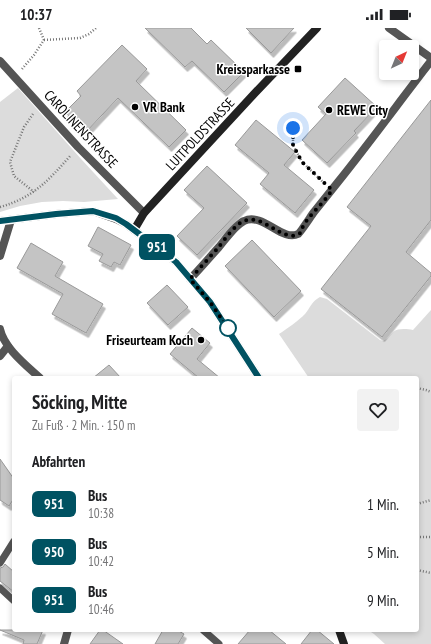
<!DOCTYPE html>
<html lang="de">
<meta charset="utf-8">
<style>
body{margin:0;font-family:"PT Sans Narrow",sans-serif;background:#f2f2f2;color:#202124;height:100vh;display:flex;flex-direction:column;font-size:15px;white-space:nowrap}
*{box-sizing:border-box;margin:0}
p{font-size:13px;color:#757577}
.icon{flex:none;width:22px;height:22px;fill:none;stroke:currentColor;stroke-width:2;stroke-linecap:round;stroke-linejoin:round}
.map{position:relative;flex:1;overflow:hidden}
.drawer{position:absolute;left:12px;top:348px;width:407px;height:256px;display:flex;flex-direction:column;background:#fff;border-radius:4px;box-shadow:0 2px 6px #0003}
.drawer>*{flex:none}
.badge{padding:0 8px;border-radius:6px;font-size:14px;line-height:26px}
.needle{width:26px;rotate:43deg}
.tools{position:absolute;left:379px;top:12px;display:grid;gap:8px}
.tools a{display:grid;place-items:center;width:40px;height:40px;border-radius:4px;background:#fff;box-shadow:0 2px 6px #0003;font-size:20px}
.you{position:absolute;width:20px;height:20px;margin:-10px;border:3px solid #fff;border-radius:50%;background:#1a73e8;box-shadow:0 0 0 6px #1a73e833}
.map>.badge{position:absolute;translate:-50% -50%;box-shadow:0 0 0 2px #fff}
h2{padding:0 20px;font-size:15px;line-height:36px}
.round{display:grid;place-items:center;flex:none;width:42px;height:42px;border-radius:4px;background:#f2f2f2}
.summary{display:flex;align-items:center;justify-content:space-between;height:68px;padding:0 20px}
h1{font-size:19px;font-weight:800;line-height:30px}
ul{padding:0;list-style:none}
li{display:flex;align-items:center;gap:12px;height:48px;padding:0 20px}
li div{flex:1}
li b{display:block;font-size:15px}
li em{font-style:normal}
li .badge{min-width:44px;font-weight:700;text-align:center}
.status{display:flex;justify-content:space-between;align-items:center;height:28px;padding:0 20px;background:#fff;direction:ltr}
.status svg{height:11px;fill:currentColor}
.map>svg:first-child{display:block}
.green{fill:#dcdcdc}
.building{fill:#c4c4c4;stroke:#999;filter:url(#shadow)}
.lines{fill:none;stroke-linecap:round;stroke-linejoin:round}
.path{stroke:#777;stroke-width:2.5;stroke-dasharray:1 2;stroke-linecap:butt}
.lane{stroke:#555;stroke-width:7}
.street{stroke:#555;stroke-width:8}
.secondary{stroke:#222;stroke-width:8}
.line-casing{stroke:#fff;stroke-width:9}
.line{stroke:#005262;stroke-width:6}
.walk{stroke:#000;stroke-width:4;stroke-dasharray:0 7.2}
.poi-dot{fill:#000;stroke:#fff;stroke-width:1.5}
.stop-dot{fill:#fff;stroke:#005262;stroke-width:2}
.labels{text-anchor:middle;stroke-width:3;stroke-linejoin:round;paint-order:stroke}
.poi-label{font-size:14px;font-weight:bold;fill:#000;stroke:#fff;text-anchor:end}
.street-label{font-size:14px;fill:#000;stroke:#fff}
</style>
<div class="status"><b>10:37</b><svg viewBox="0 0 49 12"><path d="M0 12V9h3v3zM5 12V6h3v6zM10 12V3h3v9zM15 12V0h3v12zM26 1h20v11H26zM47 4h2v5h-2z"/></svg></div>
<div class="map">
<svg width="431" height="616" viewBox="0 0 431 616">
<defs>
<filter id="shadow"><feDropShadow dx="2.5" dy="4.5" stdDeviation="0" flood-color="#0004"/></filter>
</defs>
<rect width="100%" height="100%" fill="#fff"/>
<!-- green -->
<g class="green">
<path d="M 18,60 L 82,132 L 118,171 L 84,174 L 63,173 L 42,174 L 20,178 L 0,184 L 0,74 Z"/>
<path d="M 320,269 L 327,271 L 380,312 L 383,313 C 388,311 389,308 393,304 C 398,300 407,301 413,302 L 431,282 L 431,616 L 385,616 L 374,606 L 368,602 L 417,602 L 417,350 L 309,350 L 279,306 C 287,301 299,292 305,286 C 310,280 312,273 320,269 Z"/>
</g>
<!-- building -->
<g class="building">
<path d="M 145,0 L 191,0 L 207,16 L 211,12 L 244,44 L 224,64 L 192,33 L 185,39 Z"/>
<path d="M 246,0 L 294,0 L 271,25 Z"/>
<path d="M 122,17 L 147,41 L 136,53 L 186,102 L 169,119 L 118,70 L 86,104 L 65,84 L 81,68 L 77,63 Z"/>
<path d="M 345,50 L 377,79 L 354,103 L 356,105 L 327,135 L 302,112 L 326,86 L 318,79 Z"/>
<path d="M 431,72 L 431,192 L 406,224 L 431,245 L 431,248 L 382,309 L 321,261 L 371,198 L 347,179 Z"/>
<path d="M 256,92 L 295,124 L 284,137 L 314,162 L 295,185 L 260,156 L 269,145 L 235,117 Z"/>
<path d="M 207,138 L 247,175 L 197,227 L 177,208 L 204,180 L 184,162 Z"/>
<path d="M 98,199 L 131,217 L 120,237 L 114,234 L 111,239 L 99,233 L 103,226 L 88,218 Z"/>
<path d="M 252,212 L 301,263 L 274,289 L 225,238 Z"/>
<path d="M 31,215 L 63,234 L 55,248 L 103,276 L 86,305 L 52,286 L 63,266 L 17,240 Z"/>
<path d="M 167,257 L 188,279 L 168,297 L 147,275 Z"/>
<path d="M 192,300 L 210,315 L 197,331 L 220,350 L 199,350 L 170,326 Z"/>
<path d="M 109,337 L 121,350 L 93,350 Z"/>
<path d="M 0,431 L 14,451 L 14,470 L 9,478 L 0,472 Z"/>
<path d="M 5,536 L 14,544 L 14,564 L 0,553 L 0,540 L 3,539 Z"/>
<path d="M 0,602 L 43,602 L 37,616 L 23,616 L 24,612 Z"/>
<path d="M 100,602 L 103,602 L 123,616 L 90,616 Z"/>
<path d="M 163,602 L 177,602 L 184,606 L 178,616 L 155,616 Z"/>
<path d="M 250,602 L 269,602 L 286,616 L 238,616 Z"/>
<path d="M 312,602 L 317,602 L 334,616 L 301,616 Z"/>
</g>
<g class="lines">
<!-- path -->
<g class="path">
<path d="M 39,0 L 44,12"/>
<path d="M 44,12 L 80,10 L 89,6 L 96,0"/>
<path d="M 22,41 L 34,27 L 44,12"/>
<path d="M 33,86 L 24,99 L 10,134 L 14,148 L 34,164"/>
<path d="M 293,100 L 293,117 L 302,134 L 324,155"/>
<path d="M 0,179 C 33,170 49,152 71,127"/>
<path d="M 417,360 L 426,362 L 431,364"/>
<path d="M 417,476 L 431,472"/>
<path d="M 417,509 L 431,509"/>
<path d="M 417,542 L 431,545"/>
</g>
<!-- lane -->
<g class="lane">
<path d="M 0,535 L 14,513"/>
<path d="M 0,560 L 14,573"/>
<path d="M 203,602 L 219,616"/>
</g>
<!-- street -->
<g class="street">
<path d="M 389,0 L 431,30"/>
<path d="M 0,33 L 78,119 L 144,185"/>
<path d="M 0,228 L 11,192"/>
<path d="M 190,251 C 200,241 209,230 219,219 C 225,212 235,197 244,193 C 263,184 282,214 298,206 C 300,205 311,188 314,184 C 322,174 330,164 338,154 C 370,114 400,73 431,33"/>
<path d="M 0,301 C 4,320 26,337 40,350"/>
<path d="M 0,328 L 8,318"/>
<path d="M 64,616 L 68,602"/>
</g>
<!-- secondary -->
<g class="secondary">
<path d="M 0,193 L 56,186 L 93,183 L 116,191 L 126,196 L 154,217 L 176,234 L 210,274 L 259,350"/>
<path d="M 134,202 L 144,185 L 254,66 L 317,0"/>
<path d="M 339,602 L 344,616"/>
</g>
</g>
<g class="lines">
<!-- line casing -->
<g class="line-casing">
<path id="line" d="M 0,193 L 56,186 L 93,183 L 116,190 L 126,196 L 154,217 L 176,234 L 210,274 L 259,350"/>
</g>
<!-- line -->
<use href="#line" class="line"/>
<!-- walk -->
<path class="walk" d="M 228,300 L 210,274 L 190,251 C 199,241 208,231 217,221 C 224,213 234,197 244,193 C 263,185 283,215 299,206 C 302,204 302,201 303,198 C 311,185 324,175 332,162 L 302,134 L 293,117 L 293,100"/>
</g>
<!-- markers -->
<g class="poi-dot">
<rect x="294" y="37" width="8" height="8" rx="2"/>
<circle cx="135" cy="79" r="4"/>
<circle cx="329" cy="82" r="4"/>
<circle cx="201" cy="312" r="4"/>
</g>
<circle class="stop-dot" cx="228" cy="300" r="8"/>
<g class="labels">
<!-- poi labels -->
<g class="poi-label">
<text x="290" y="46">Kreissparkasse</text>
<text x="143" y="84" text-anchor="start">VR Bank</text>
<text x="337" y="87" text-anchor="start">REWE City</text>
<text x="193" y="317">Friseurteam Koch</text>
</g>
<!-- street labels -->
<g class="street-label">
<text transform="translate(81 101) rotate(47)" y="5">CAROLINENSTRASSE</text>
<text transform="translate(200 106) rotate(-47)" y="5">LUITPOLDSTRASSE</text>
</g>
</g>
</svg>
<div class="tools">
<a><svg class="needle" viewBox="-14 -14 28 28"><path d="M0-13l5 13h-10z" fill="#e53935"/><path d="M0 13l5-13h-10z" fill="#757577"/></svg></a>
</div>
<div class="you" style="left:293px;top:100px"></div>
<b class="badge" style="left:157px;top:219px;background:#005262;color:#fff">951</b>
<section class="drawer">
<div class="summary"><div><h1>Söcking, Mitte</h1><p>Zu Fuß · 2 Min. · 150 m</p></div><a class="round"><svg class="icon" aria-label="heart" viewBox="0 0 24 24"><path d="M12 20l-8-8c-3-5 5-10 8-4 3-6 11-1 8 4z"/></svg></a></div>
<h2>Abfahrten</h2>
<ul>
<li><span class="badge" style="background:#005262;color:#fff">951</span><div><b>Bus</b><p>10:38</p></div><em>1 Min.</em></li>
<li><span class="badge" style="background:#005262;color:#fff">950</span><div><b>Bus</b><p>10:42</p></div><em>5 Min.</em></li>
<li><span class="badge" style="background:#005262;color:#fff">951</span><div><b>Bus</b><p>10:46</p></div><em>9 Min.</em></li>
</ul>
</section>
</div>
